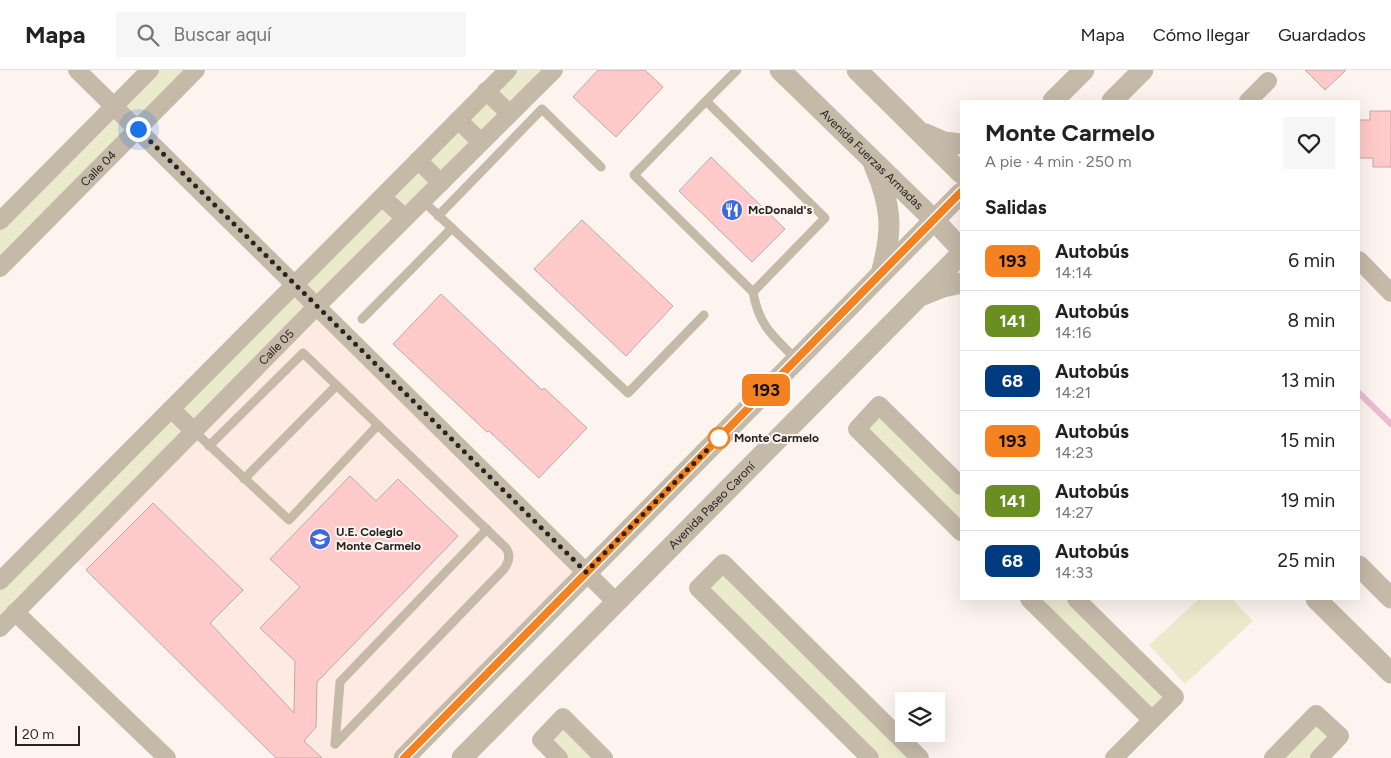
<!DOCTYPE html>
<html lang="es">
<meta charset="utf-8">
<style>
body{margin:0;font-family:Figtree,sans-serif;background:#f6f6f6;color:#222;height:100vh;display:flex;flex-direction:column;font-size:19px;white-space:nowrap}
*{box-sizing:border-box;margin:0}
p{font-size:16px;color:#767676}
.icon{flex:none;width:28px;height:28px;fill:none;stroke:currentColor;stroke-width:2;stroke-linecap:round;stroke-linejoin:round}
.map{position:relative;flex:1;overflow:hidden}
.side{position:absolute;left:960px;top:30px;width:400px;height:500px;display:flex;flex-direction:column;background:#fff;border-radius:0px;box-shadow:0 5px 20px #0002}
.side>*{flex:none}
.badge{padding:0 10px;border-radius:8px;font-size:18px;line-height:32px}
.controls{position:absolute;left:895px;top:622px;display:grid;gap:10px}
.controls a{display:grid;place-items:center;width:50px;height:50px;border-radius:0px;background:#fff;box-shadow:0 5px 20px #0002;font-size:25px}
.scale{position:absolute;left:15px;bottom:12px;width:65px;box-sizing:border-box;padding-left:5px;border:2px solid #292421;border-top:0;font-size:14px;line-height:18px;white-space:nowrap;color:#292421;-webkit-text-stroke:4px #fdf4f0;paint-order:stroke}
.you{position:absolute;width:25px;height:25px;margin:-12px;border:4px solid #fff;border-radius:50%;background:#1a73e8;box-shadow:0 0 0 8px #1a73e833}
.map>.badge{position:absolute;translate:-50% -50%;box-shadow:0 0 0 2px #fff}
h2{padding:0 25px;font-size:19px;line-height:45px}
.round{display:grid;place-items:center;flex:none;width:52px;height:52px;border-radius:0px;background:#f6f6f6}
.summary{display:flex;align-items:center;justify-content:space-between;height:85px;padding:0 25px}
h1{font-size:24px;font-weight:700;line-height:38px}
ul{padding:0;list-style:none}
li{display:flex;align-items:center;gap:15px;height:60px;padding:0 25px;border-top:1px solid #e0e0e0}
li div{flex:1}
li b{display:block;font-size:19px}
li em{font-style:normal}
li .badge{min-width:55px;font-weight:700;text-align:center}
header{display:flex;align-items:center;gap:30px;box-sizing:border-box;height:70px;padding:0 25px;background:#fff;border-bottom:1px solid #e0e0e0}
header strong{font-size:24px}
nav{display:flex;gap:28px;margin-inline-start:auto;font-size:18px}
.search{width:350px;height:45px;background:#f6f6f6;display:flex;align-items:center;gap:12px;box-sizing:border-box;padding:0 18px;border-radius:0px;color:#767676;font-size:19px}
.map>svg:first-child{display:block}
.built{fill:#fdeae2}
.green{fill:#eceacd}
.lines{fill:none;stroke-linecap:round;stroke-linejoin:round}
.stream{stroke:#ebbcd1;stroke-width:6}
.building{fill:#ffcac9;stroke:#baaaa9}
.service{stroke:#c5b9a8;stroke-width:9}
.minor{stroke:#c5b9a8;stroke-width:18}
.tertiary{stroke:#c5b9a8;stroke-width:21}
.line-casing{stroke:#fff;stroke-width:11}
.line{stroke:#f58220;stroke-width:8}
.walk{stroke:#292421;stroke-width:5;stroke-dasharray:0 9}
.stop-dot{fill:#fff;stroke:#f58220;stroke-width:2.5}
.labels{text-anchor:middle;stroke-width:4;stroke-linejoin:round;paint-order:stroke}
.street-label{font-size:12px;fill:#292421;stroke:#fdf4f0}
.poi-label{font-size:12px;font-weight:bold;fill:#292421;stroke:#fdf4f0;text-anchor:start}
.stop-label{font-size:12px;font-weight:bold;fill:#292421;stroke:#fdf4f0;text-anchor:start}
</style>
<header>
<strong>Mapa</strong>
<div class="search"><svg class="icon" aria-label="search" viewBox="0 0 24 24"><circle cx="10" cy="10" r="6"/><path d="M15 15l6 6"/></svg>Buscar aquí</div>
<nav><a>Mapa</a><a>Cómo llegar</a><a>Guardados</a></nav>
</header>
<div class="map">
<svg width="1391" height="688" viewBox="0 0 1391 688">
<rect width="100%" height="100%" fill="#fdf4f0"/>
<!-- built -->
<path class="built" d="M 317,236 L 586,503 L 404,688 L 276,688 L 71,485 Z"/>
<!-- green -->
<g class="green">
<path d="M 151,0 L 196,0 L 0,198 L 0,151 Z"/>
<path d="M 508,0 L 554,0 L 0,558 L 0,511 Z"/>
<path d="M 879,335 L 961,416 L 961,462 L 857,359 Z"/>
<path d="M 723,493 L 920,688 L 870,688 L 698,518 Z"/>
<path d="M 1029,529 L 1076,529 L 1175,627 L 1152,650 Z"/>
<path d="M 1199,529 L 1232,529 L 1253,551 L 1185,614 L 1149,575 Z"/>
<path d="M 1316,644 L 1340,666 L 1319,688 L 1273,688 Z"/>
<path d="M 563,647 L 604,688 L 559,688 L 541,670 Z"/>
</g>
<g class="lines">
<!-- stream -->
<path class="stream" d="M 1359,323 L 1391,354"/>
</g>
<!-- building -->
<g class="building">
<path d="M 598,0 L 645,0 L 663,17 L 616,67 L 573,27 Z"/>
<path d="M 1305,0 L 1346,0 L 1325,20 Z"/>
<path d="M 1370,41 L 1391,41 L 1391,97 L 1373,97 L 1373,88 L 1359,88 L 1359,50 L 1370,50 Z"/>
<path d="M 711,87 L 785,159 L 752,192 L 679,121 Z"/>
<path d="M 582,150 L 673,236 L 626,286 L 534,199 Z"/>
<path d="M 441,224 L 542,320 L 544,318 L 587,358 L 539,408 L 489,361 L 487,362 L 393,274 Z"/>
<path d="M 350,406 L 376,431 L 398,409 L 458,466 L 317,612 L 316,657 L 304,671 L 322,688 L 276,688 L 86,500 L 153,433 L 243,520 L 210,553 L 294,643 L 295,591 L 260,558 L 300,517 L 270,489 Z"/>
</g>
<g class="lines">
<!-- service -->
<g class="service">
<path d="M 706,31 L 737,0"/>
<path d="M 423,131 L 628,323 L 704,245"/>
<path d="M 438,146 L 542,39 L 601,97"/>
<path d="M 753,222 L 825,148 L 706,31 L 634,105 L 753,222 C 759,256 773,266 796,289"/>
<path d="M 362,249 L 452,158"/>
<path d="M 194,361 L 289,450 L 377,356"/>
<path d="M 209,376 L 303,283 L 506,478 C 511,485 509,492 504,499 L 335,674"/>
<path d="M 244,409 L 336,316"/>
<path d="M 335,674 L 340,612 L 487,459"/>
</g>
<!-- minor -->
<g class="minor">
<path d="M 77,0 L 616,532"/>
<path d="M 486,21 L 510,44"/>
<path d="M 1248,31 L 1268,11"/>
<path d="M 458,50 L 481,72"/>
<path d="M 418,90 L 441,113"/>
<path d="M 382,127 L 405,148"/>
<path d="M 0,151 L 150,0"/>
<path d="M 1359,190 L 1391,223"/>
<path id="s1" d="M 0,198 L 196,0"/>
<path d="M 171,339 L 194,361"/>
<path d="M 961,416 L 879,335 L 857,359 L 961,462"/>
<path d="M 0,511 L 508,0"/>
<path d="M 1029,529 L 1152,650"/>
<path d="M 1076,529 L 1175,627 L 1114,688"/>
<path d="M 15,542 L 167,688"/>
<path id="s2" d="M 0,558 L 317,236 L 554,0"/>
<path d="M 559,688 L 541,670 L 563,647 L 604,688"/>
<path d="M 870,688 L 698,518 L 723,493 L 920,688"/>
<path d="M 1273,688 L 1316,644 L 1340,666 L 1319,688"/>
</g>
<!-- tertiary -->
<g class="tertiary">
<path id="s3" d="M 780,0 L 934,150 L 961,179"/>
<path d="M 857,0 L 961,103"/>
<path d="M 1053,31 L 1084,0"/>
<path d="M 1112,31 L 1143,0"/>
<path d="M 926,64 L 944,72 L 961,74"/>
<path d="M 874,95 C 892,136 893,161 881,204"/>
<path d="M 923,225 L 943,217 L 961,213"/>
<path d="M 1359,496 L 1391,528"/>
<path d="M 1316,529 L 1391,603"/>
<path d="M 404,688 L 961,123"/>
<path id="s4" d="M 462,688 L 961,184"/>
</g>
</g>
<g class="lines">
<!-- line casing -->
<g class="line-casing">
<path id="line" d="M 404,688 L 961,122"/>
</g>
<!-- line -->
<use href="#line" class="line"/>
<!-- walk -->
<path class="walk" d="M 138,59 L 586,502 L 722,365 L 719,368"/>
</g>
<!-- icons -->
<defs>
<g id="restaurant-disc" transform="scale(1.125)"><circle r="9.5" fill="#3e69da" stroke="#fdf4f0"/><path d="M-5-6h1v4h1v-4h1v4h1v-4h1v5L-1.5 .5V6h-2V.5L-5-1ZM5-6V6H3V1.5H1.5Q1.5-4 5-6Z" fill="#fff"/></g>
<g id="school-disc" transform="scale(1.125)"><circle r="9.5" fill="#3e69da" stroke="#fdf4f0"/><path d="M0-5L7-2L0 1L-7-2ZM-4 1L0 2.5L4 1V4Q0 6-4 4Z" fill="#fff"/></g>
</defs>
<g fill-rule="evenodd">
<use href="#restaurant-disc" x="732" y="140"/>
<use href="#school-disc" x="320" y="469"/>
</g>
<!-- markers -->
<circle class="stop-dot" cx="719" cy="368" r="10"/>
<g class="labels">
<!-- street labels -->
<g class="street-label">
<text dy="4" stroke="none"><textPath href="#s3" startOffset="128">Avenida Fuerzas Armadas</textPath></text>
<text dy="4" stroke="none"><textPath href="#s1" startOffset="140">Calle 04</textPath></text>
<text dy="4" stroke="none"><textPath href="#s2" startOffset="394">Calle 05</textPath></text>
<text dy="4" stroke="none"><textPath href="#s4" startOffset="355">Avenida Paseo Caroní</textPath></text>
</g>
<!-- poi labels -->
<g class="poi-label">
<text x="748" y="144">McDonald's</text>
<text x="336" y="466">U.E. Colegio<tspan x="336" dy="14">Monte Carmelo</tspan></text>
</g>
<!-- stop labels -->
<g class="stop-label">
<text x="734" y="372">Monte Carmelo</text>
</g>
</g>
</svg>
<div class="controls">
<a><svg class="icon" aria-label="layers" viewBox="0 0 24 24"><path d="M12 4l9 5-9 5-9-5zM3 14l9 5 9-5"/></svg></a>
</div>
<div class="scale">20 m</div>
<div class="you" style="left:138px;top:59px"></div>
<b class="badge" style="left:766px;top:320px;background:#f58220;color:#111">193</b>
<section class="side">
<div class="summary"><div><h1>Monte Carmelo</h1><p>A pie · 4 min · 250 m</p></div><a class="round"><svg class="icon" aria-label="heart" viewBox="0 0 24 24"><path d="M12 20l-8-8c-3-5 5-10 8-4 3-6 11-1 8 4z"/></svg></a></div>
<h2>Salidas</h2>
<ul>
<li><span class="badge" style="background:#f58220;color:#111">193</span><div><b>Autobús</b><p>14:14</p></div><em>6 min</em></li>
<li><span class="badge" style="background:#6b8e23;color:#fff">141</span><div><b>Autobús</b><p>14:16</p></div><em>8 min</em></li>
<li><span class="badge" style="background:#003b80;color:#fff">68</span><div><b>Autobús</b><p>14:21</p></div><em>13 min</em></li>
<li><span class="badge" style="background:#f58220;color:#111">193</span><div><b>Autobús</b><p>14:23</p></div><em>15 min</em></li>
<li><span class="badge" style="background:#6b8e23;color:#fff">141</span><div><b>Autobús</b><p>14:27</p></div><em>19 min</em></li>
<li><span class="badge" style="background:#003b80;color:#fff">68</span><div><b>Autobús</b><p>14:33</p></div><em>25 min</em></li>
</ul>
</section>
</div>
